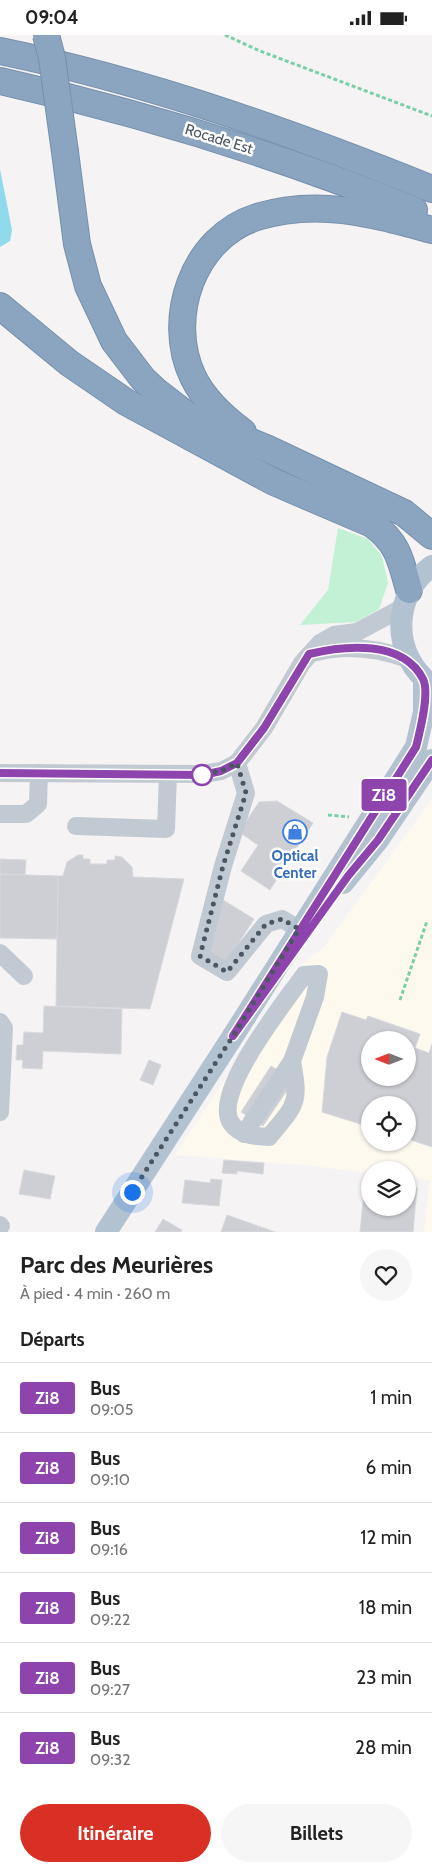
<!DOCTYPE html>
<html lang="fr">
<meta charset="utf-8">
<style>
body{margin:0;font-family:Cabin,sans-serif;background:#f6f6f6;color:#222;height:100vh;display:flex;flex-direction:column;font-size:19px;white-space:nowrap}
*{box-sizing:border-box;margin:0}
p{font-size:16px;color:#767676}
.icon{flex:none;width:28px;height:28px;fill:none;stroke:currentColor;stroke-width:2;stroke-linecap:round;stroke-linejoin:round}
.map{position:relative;height:1197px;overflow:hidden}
.panel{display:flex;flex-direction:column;background:#fff;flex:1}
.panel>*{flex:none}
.badge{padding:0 10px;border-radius:4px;font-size:18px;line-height:32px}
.needle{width:32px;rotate:270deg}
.buttons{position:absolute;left:361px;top:996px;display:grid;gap:10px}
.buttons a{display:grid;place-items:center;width:55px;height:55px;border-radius:50%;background:#fff;box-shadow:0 1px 4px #0004;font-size:25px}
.you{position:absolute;width:25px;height:25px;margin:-12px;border:4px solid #fff;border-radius:50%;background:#1a73e8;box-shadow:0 0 0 8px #1a73e833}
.map>.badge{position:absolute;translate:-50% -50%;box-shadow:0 0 0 2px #fff}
h2{padding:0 20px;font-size:19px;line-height:45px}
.round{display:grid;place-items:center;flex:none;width:52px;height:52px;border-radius:26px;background:#f6f6f6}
.overview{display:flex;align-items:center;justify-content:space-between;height:85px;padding:0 20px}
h1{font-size:24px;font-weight:700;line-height:38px}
.cta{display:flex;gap:10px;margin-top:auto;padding:10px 20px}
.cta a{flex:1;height:58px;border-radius:30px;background:#d93025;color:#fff;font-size:20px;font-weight:700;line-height:58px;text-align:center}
.cta a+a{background:#f6f6f6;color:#222}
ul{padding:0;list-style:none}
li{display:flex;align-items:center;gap:15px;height:70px;padding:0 20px;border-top:1px solid #e0e0e0}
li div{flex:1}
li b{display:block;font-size:19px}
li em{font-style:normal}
li .badge{min-width:55px;font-weight:700;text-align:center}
.status{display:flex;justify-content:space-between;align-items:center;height:35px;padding:0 25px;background:#fff;direction:ltr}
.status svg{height:14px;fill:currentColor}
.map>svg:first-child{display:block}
.commercial{fill:#fdf9ef;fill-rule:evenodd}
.green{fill:#c3f1d5}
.water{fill:#90daee}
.building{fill:#cdcfd5;stroke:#d7d9de;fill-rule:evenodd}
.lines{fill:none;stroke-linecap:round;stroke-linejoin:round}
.highway-casing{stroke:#7690ad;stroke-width:28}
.path{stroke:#7ad0a6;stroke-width:3;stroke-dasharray:4 2.5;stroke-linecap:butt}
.minor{stroke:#c1cad2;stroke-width:18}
.major{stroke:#b3c2d1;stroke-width:22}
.highway{stroke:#8ba5c1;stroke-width:26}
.highway-bridge-casing{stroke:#7690ad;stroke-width:28;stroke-linecap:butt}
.highway-bridge{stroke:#8ba5c1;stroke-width:26}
.line-casing{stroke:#fff;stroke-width:11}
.line{stroke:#8e44ad;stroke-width:8}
.walk{stroke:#4a5661;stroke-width:5;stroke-dasharray:0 9}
.stop-dot{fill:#fff;stroke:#8e44ad;stroke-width:2.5}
.labels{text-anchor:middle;stroke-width:5;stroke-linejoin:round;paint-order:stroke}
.street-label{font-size:15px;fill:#4a5661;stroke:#fff}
.shop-label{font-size:15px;font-weight:bold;fill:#366cbe;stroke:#fff}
</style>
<div class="status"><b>09:04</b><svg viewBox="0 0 49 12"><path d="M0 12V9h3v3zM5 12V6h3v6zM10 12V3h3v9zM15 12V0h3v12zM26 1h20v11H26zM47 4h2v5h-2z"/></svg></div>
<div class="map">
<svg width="432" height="1197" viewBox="0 0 432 1197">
<rect width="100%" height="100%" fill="#f5f3f3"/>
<!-- commercial -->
<path class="commercial" d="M 432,764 L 432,1197 L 424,1197 L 430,1145 L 408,1142 L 408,1135 L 370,1135 L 370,1138 L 303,1130 L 175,1120 L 300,931 L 324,912 ZM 370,1005 L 408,1005 L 408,1042 L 370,1042 ZM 370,1070 L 408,1070 L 408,1108 L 370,1108 Z"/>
<!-- green -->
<path class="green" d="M 338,493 L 368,504 L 382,521 L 388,548 L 379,574 L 356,587 L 300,590 L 328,555 Z"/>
<!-- water -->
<path class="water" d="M 0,134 L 12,195 L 10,206 L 0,212 Z"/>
<!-- building -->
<g class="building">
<path d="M 277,766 L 313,788 L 270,855 L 241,836 L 258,810 L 239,797 L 259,767 Z"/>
<path d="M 78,820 L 83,820 L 83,824 L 90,824 L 90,829 L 107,829 L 107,825 L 115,825 L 115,821 L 122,822 L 132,832 L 133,842 L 184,844 L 150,974 L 56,971 L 58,841 L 63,841 L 67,827 Z"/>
<path d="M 0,824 L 26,825 L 25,840 L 0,839 Z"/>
<path d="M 0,839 L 58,841 L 57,904 L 0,903 Z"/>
<path d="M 223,865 L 254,884 L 225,929 L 209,918 Z"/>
<path d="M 44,971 L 122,974 L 121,1019 L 43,1016 L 42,1034 L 22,1033 L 23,1025 L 16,1025 L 17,1010 L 23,1010 L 24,997 L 43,998 Z"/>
<path d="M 342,977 L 366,985 L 368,981 L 420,999 L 415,1013 L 429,1018 L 432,1009 L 432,1112 L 408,1104 L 408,1070 L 370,1070 L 370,1092 L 322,1077 L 327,1022 ZM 370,1005 L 408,1005 L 408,1042 L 370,1042 Z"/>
<path d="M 149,1025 L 161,1030 L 153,1050 L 140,1045 Z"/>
<path d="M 271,1031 L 294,1045 L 263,1091 L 241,1077 Z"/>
<path d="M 224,1125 L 264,1128 L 263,1139 L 237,1136 L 237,1139 L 222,1138 Z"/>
<path d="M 24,1135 L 55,1141 L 50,1164 L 19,1159 Z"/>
<path d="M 211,1144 L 222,1145 L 219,1171 L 182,1168 L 185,1145 L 210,1148 Z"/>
<path d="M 365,1147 L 370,1148 L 370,1172 L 408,1172 L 408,1152 L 417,1153 L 413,1197 L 360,1197 Z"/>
<path d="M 227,1180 L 258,1191 L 258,1197 L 221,1197 Z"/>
<path d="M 163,1184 L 182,1195 L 181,1197 L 155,1197 Z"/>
<path d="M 258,1191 L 275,1197 L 258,1197 Z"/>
</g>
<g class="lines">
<!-- highway casing -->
<g class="highway-casing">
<g id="highway">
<path d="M 0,16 C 150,47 290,97 432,154"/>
<path d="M 0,46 C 142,78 279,120 414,175"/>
<path d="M 65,117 L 77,209 L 88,251 L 114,306 L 143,344 L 156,356 L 191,383 L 266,413 L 404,478 L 432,501"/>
<path d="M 0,271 L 69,328 L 126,367 L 274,447 L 372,489 C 398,507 401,526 409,555"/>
<path d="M 243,397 C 223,382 204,365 193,342 C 165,283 193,202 257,182 C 318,163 373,179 432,195"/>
</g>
</g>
<!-- path -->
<g class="path">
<path d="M 225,0 L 260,16 L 432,81"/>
<path d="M 328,780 L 349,782"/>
<path d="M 400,965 L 427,886"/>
</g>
<!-- minor -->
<g class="minor">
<path d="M 317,617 C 348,609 377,613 408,624"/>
<path d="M 237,728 L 246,758 L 223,831 L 200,921 L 227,937 L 266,889 L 282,884 L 299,894"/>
<path d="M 0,738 L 203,739 L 221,736 L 237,728 L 264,693 L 302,628 L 320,608 L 334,600 L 357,597 L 402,573"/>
<path d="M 0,779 L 26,779 L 38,769 L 39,738"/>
<path d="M 76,791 L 166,794 L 168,739"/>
<path d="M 0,918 L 24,941"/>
<path d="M 0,987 L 4,993 L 0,1077"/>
<path d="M 244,1099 L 292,1026 L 315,962 L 319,939 L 304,940 C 286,966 211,1058 231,1088 C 240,1101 255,1101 269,1102 C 296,1069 300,1070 292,1026"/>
<path d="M 0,1190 L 1,1191"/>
</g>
<!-- major -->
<g class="major">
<path d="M 432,531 C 391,560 391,621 432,650"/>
<path d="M 343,848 L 378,805 L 432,725"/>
<path d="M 106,1197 L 233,1001 L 416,712 L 424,677 L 424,645"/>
</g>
<!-- highway -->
<use href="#highway" class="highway"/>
<!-- highway-bridge casing -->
<g class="highway-bridge-casing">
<path id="highway-bridge" d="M 46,0 L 52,23 L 65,117"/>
</g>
<!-- highway-bridge -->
<use href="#highway-bridge" class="highway-bridge"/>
</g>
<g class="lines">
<!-- line casing -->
<g class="line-casing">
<path id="line" d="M 0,738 L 203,740 L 221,736 L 237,728 L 264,693 L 309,619 C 346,610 403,605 423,644 C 430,658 420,696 416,712 L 233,1001 L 348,841 L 378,805 L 432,725"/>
</g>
<!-- line -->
<use href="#line" class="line"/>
<!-- walk -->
<path class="walk" d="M 132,1157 L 233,1001 L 299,894 L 282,884 L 266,889 L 227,937 L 200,921 L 223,831 L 246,758 L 237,728 L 221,736 L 202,740"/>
</g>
<!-- icons -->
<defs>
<g id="shop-ring" transform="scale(1.25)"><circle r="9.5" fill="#fff" stroke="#3f7fe0" stroke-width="1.5"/><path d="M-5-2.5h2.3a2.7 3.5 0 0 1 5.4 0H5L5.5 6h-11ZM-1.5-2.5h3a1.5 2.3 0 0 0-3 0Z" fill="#3f7fe0"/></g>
</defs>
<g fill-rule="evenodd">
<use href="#shop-ring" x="295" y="797"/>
</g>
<!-- markers -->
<circle class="stop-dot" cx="202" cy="740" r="10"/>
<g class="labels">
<!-- street labels -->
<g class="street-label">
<text transform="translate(219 104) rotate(17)" y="5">Rocade Est</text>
</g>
<!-- shop labels -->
<g class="shop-label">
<text x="295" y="826">Optical<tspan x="295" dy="17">Center</tspan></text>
</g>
</g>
</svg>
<div class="buttons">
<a><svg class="needle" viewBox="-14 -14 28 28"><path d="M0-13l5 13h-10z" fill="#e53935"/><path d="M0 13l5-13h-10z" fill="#767676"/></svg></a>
<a><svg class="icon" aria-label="locate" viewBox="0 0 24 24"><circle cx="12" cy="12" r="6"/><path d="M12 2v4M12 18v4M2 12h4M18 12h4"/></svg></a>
<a><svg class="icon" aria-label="layers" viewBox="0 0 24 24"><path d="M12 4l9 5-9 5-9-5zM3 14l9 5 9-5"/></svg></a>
</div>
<div class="you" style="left:132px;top:1157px"></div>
<b class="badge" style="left:384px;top:760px;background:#8e44ad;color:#fff">Zi8</b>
</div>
<section class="panel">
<div class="overview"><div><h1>Parc des Meurières</h1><p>À pied · 4 min · 260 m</p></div><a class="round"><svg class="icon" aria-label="heart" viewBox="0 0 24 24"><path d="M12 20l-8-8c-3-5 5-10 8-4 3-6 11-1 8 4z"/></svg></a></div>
<h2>Départs</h2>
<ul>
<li><span class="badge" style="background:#8e44ad;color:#fff">Zi8</span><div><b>Bus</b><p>09:05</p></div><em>1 min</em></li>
<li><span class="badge" style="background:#8e44ad;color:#fff">Zi8</span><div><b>Bus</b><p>09:10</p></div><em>6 min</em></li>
<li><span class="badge" style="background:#8e44ad;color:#fff">Zi8</span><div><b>Bus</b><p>09:16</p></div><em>12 min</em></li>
<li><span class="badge" style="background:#8e44ad;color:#fff">Zi8</span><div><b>Bus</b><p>09:22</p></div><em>18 min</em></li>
<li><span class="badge" style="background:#8e44ad;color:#fff">Zi8</span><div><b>Bus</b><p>09:27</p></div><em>23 min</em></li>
<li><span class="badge" style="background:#8e44ad;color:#fff">Zi8</span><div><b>Bus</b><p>09:32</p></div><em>28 min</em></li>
</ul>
<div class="cta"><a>Itinéraire</a><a>Billets</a></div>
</section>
